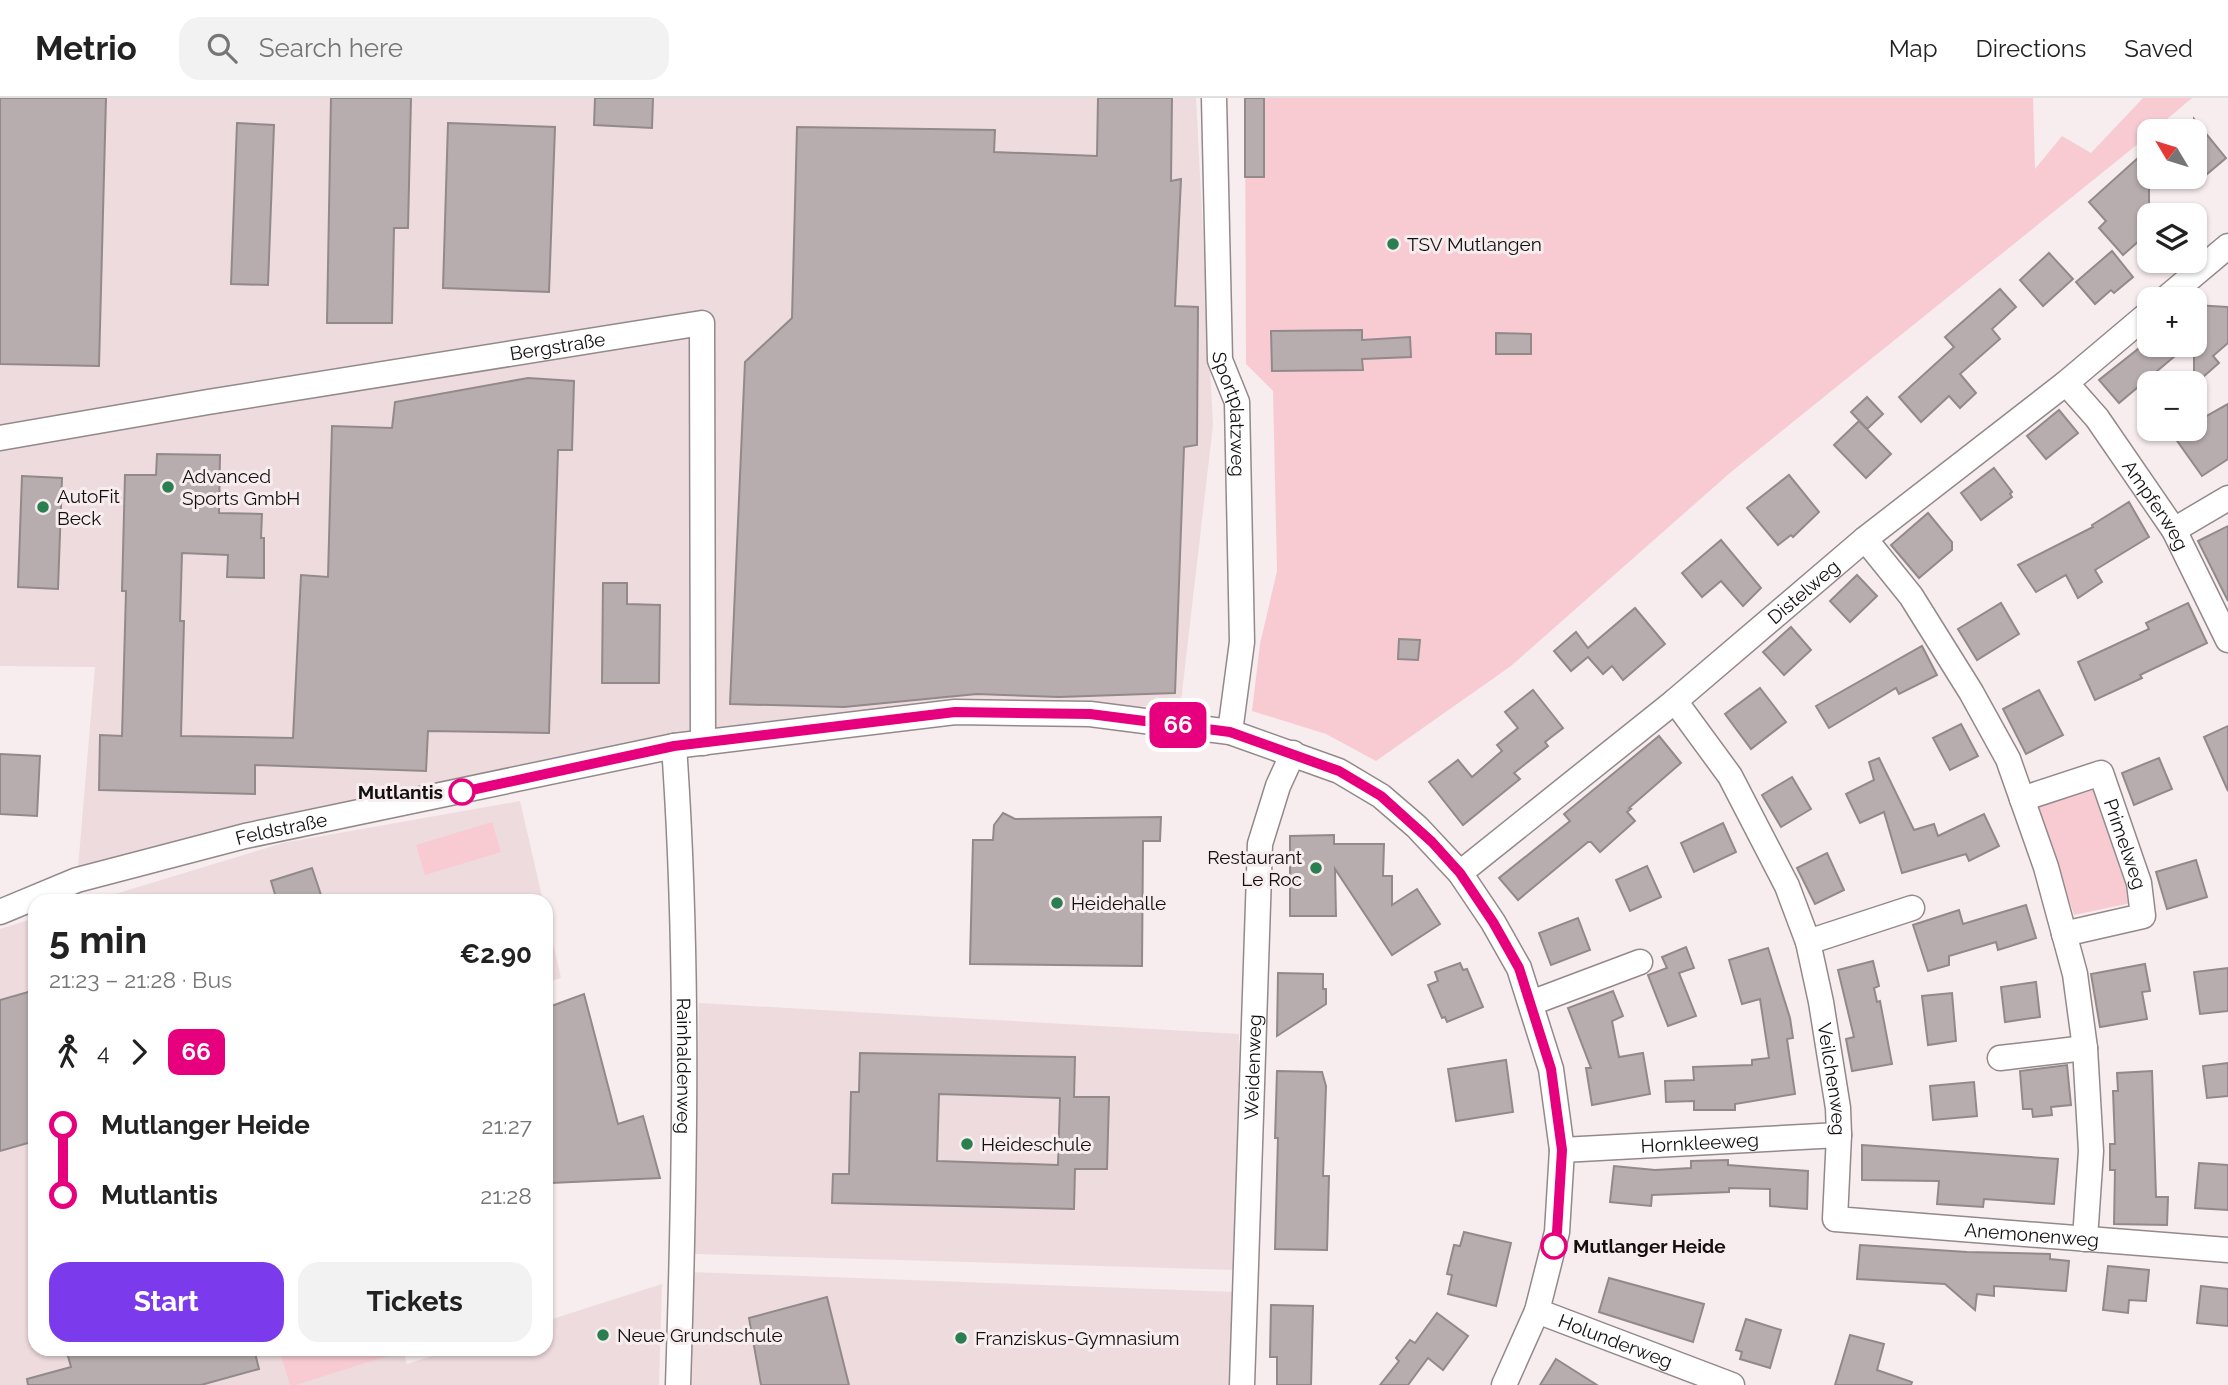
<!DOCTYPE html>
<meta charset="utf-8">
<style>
body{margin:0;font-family:Raleway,sans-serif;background:#f2f2f2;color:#222;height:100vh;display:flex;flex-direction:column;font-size:26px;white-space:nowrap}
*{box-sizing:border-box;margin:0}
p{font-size:23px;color:#767676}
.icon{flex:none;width:38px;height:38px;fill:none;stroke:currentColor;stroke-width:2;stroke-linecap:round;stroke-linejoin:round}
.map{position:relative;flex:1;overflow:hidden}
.side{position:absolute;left:28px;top:796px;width:525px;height:462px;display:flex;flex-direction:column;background:#fff;border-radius:21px;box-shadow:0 2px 5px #0004}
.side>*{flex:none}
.badge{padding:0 14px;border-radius:10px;font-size:24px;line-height:46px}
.needle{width:46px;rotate:308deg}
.buttons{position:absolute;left:2137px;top:21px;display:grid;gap:14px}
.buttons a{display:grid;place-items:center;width:70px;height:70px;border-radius:14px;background:#fff;box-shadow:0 2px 5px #0004;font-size:35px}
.map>.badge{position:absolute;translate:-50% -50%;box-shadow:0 0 0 4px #fff}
.legs{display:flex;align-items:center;gap:10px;height:77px;padding:0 21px;font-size:23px}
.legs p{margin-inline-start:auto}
.overview{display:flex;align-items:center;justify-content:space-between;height:119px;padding:0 21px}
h1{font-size:38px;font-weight:700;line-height:52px}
.primary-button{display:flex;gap:14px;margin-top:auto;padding:14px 21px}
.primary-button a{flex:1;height:80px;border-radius:21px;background:#7c3aed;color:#fff;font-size:28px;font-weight:700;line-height:80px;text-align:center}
.primary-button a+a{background:#f2f2f2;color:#222}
ul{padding:0 21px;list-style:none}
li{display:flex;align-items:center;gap:24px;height:70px;font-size:26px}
li i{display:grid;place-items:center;width:10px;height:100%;margin:0 9px;background:currentColor}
li i::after{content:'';width:18px;height:18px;margin:-9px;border:5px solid;border-radius:50%;background:#fff}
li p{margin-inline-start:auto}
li:first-child i{background:linear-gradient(#0000 50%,currentColor 0)}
li:last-child i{background:linear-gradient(currentColor 50%,#0000 0)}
header{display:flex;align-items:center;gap:42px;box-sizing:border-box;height:98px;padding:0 35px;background:#fff;border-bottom:2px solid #e0e0e0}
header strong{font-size:33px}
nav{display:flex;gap:38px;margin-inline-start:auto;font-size:24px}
.search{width:490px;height:63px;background:#f2f2f2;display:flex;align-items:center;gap:18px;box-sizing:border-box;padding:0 24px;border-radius:21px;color:#767676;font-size:26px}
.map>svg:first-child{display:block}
.built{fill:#eedbde}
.green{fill:#f8cbd3}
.building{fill:#b7adae;stroke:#92898a;stroke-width:2;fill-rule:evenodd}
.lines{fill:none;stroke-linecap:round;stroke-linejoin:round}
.minor-casing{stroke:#93898b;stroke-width:27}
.minor{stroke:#fff;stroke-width:24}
.line-1-casing{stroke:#fff;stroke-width:16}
.line-1{stroke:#e6007e;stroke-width:10}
.poi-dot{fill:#2b7e50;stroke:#f7ecee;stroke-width:2.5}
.stop-1-dot{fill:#fff;stroke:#e6007e;stroke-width:3.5}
.labels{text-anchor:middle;stroke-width:6;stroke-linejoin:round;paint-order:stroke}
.poi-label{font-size:19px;fill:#131010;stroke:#f7ecee;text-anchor:start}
.street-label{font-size:19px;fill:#131010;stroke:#f7ecee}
.stop-label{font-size:19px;font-weight:bold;fill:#131010;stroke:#f7ecee;text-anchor:end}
</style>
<header>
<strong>Metrio</strong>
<div class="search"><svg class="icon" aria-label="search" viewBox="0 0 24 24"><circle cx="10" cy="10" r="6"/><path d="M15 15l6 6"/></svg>Search here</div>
<nav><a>Map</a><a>Directions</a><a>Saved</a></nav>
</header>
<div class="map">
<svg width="2228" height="1287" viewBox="0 0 2228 1287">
<rect width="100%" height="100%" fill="#f7ecee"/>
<!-- built -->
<g class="built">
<path d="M 0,0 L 1196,0 L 1213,327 L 1181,603 L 1090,616 L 955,614 L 674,648 L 77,782 L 95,569 L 0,568 Z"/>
<path d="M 520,703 L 543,803 L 92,803 L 283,745 Z"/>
<path d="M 546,815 L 561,880 L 546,885 Z"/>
<path d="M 35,820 L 35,1251 L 403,1251 L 407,1266 L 454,1251 L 546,1251 L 546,1223 L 662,1186 L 659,1287 L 0,1287 L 0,831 Z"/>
<path d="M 699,905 L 1239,936 L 1236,1172 L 694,1156 Z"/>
<path d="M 692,1174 L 1234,1194 L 1231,1287 L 688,1287 Z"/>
</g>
<!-- green -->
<g class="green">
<path d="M 1245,0 L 2033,0 L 2035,71 L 2062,38 L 2091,55 L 2143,0 L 2192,0 L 2153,33 L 2149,33 L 2149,37 L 1731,374 L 1511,568 L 1376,663 L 1326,636 L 1252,613 L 1260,546 L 1277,473 L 1273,293 L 1246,266 Z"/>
<path d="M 2093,689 L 2131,805 L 2074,817 L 2038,707 Z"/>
<path d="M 492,724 L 501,754 L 425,777 L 416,747 Z"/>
<path d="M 279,1251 L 395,1251 L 397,1255 L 296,1287 L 290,1287 Z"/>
</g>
<!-- building -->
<g class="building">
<path d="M 0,0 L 106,0 L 99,268 L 0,266 Z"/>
<path d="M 331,0 L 411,0 L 408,130 L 394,130 L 392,225 L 327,225 Z"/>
<path d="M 595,0 L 653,0 L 652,30 L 594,27 Z"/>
<path d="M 1098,0 L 1172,0 L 1171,83 L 1181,81 L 1175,208 L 1198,209 L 1197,347 L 1184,349 L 1175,595 L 1059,599 L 977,596 L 844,609 L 730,606 L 745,264 L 792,220 L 797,29 L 995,32 L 994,54 L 1097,58 Z"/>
<rect x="1245" y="0" width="19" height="79"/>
<path d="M 2194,21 L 2226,60 L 2194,87 Z"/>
<path d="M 237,25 L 274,27 L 268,187 L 231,186 Z"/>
<path d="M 448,25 L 555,29 L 549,194 L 443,190 Z"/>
<path d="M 2149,50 L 2149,134 L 2123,157 L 2099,130 L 2106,123 L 2089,104 Z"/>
<path d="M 2112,153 L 2133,179 L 2114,195 L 2111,192 L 2095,206 L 2076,184 Z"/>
<path d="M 2049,155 L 2073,181 L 2043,208 L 2020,182 Z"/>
<path d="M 2000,191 L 2016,209 L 1992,231 L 2000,241 L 1960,276 L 1976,295 L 1960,310 L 1949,298 L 1921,324 L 1899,299 L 1954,249 L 1945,239 Z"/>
<path d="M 2194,207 L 2228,209 L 2228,245 L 2213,258 L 2219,265 L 2194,287 Z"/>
<path d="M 1362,232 L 1362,242 L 1410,239 L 1411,259 L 1362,261 L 1363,272 L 1272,273 L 1271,233 Z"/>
<path d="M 1496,235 L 1531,236 L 1531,256 L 1496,256 Z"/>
<path d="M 2143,247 L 2188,247 L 2119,305 L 2099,282 Z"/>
<path d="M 528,280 L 574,283 L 572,352 L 558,352 L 549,635 L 428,633 L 426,673 L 255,667 L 255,696 L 99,692 L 100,637 L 122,638 L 126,493 L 122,493 L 125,377 L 156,377 L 157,356 L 220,357 L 219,415 L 262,416 L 261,440 L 264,440 L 264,480 L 227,479 L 228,457 L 182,455 L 180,523 L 184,523 L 181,638 L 293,640 L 301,477 L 328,479 L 332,328 L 392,330 L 395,304 Z"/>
<path d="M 1867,299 L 1883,316 L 1867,331 L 1851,314 Z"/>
<path d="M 2228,306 L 2228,361 L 2202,378 L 2173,337 L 2185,331 L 2194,331 L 2194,325 Z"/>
<path d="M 2059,312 L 2078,335 L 2046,361 L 2027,338 Z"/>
<path d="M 1859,323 L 1891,356 L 1866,380 L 1834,347 Z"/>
<path d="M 1994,370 L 2012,394 L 2010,396 L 2012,399 L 1981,422 L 1961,395 Z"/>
<path d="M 1789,377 L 1819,414 L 1793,439 L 1791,437 L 1778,447 L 1747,410 Z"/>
<path d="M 22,378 L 62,380 L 58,491 L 18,489 Z"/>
<path d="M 2129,404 L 2149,439 L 2095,472 L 2102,484 L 2078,500 L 2066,477 L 2036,494 L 2018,467 L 2093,429 L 2092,427 Z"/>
<path d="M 1928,415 L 1952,444 L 1952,452 L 1919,480 L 1891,447 Z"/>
<path d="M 2228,428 L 2228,503 L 2198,443 Z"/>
<path d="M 1721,442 L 1761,490 L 1743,508 L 1721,483 L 1702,499 L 1682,475 Z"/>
<path d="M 1857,477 L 1877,498 L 1850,524 L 1830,503 Z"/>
<path d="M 603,485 L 627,485 L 627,506 L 660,507 L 659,585 L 602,585 Z"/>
<path d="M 2001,505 L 2019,536 L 1977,562 L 1958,531 Z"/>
<path d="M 2188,505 L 2207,545 L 2140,577 L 2142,580 L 2095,602 L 2078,564 L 2149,531 L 2146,525 Z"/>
<path d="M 1635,510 L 1665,546 L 1623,582 L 1612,568 L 1603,576 L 1588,559 L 1571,573 L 1554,553 L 1576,534 L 1588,550 Z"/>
<path d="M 1791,529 L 1811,552 L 1784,577 L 1763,554 Z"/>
<path d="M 1399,541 L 1420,542 L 1418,562 L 1398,561 Z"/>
<path d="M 1922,548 L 1937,577 L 1899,596 L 1896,590 L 1829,630 L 1816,608 Z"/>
<path d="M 1760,590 L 1786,624 L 1751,651 L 1725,616 Z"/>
<path d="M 1533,592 L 1563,630 L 1545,644 L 1548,648 L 1514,675 L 1520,681 L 1463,727 L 1429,684 L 1458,662 L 1472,679 L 1502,653 L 1497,647 L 1518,630 L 1505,614 Z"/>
<path d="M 2039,592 L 2063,637 L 2026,656 L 2003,611 Z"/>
<path d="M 1961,626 L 1978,658 L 1950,672 L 1933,640 Z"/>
<path d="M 2228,628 L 2228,693 L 2204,639 Z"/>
<path d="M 1659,638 L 1681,665 L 1629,710 L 1631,711 L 1627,714 L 1635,723 L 1600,754 L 1591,744 L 1588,744 L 1518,802 L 1499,780 L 1570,723 L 1564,716 Z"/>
<path d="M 0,656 L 40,658 L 37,718 L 0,716 Z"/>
<path d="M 1879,660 L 1914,732 L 1934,726 L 1938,738 L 1984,716 L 1999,748 L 1969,763 L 1966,756 L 1902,775 L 1884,714 L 1860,725 L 1846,696 L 1874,682 L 1869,664 Z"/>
<path d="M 2159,660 L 2172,691 L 2134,707 L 2122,675 Z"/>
<path d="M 1792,679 L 1811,711 L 1781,729 L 1762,697 Z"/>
<path d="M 1003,715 L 1015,721 L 1161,719 L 1160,743 L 1143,743 L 1142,868 L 970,866 L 973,742 L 993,742 L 994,727 Z"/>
<path d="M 1723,725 L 1736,754 L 1694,774 L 1681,745 Z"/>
<path d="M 1334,737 L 1334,746 L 1384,746 L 1383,778 L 1392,778 L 1392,807 L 1417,791 L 1440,826 L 1392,857 L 1335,771 L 1336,818 L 1290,818 L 1290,738 Z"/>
<path d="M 1827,755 L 1844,792 L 1815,806 L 1797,770 Z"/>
<path d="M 2196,762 L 2207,799 L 2167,811 L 2156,774 Z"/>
<path d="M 1647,768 L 1661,799 L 1630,813 L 1616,782 Z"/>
<path d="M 312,770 L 323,803 L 277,803 L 271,783 Z"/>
<path d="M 2026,807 L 2036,840 L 1998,852 L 1996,844 L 1949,858 L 1949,867 L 1928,873 L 1913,827 L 1959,812 L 1963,826 Z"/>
<path d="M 1578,820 L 1590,852 L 1551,867 L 1539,835 Z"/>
<path d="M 1686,849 L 1694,870 L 1679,875 L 1696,918 L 1668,928 L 1648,877 L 1667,870 L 1662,859 Z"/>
<path d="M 1768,850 L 1790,920 L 1793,940 L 1787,941 L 1795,996 L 1735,1006 L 1735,1012 L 1694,1012 L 1694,1003 L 1666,1004 L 1665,983 L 1694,982 L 1693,969 L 1752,967 L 1752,962 L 1769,960 L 1760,901 L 1742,906 L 1729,862 Z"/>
<path d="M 1873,863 L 1879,888 L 1874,890 L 1877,904 L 1880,903 L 1892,966 L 1852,973 L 1846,941 L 1854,939 L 1838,872 Z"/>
<path d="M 1460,865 L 1463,872 L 1467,871 L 1483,909 L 1447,924 L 1445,919 L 1442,920 L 1428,887 L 1438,883 L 1435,874 Z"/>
<path d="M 2145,866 L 2150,893 L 2142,894 L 2147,921 L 2100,929 L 2091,876 Z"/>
<path d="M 2228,870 L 2228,913 L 2200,916 L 2194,874 Z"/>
<path d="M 1278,875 L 1323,876 L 1323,891 L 1326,891 L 1326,906 L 1277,938 Z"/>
<path d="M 2036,884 L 2040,919 L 2005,924 L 2001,889 Z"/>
<path d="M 35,892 L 35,1043 L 0,1053 L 0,902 Z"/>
<path d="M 1613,893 L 1623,918 L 1612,923 L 1619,959 L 1643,955 L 1650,996 L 1592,1007 L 1586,970 L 1591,970 L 1568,910 Z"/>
<path d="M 1952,895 L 1956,943 L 1928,947 L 1922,898 Z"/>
<path d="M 584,896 L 618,1026 L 643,1018 L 660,1080 L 551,1085 L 546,1065 L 546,910 Z"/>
<path d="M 860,955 L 1075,959 L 1074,999 L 1109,999 L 1107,1071 L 1075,1071 L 1074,1111 L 832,1105 L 833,1076 L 849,1076 L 851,994 L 859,994 ZM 939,996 L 1060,1000 L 1058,1067 L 937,1063 Z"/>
<path d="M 1506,962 L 1513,1014 L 1456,1023 L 1448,971 Z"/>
<path d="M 2228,965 L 2228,998 L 2207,1000 L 2203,968 Z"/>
<path d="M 2067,967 L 2071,1007 L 2051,1009 L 2052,1017 L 2033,1019 L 2032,1011 L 2023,1011 L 2020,973 Z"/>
<path d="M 1277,973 L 1322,974 L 1326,988 L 1323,1078 L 1329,1078 L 1327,1152 L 1275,1151 L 1278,1040 L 1275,1040 Z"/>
<path d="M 2152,973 L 2156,1099 L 2168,1099 L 2167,1127 L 2114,1126 L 2115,1072 L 2110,1072 L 2110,1046 L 2115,1046 L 2113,993 L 2118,993 L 2117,975 Z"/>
<path d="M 1974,984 L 1977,1018 L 1933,1022 L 1930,988 Z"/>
<path d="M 1862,1047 L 2058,1061 L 2054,1106 L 1984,1101 L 1983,1109 L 1937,1106 L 1939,1083 L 1862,1082 Z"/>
<path d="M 1728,1062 L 1728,1067 L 1808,1073 L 1807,1111 L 1770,1108 L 1770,1091 L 1729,1090 L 1729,1094 L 1652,1097 L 1651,1108 L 1610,1104 L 1614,1068 L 1655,1072 L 1691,1070 L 1691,1063 Z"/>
<path d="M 2199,1065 L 2228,1067 L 2228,1112 L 2195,1110 Z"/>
<path d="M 1464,1134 L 1511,1145 L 1496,1208 L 1448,1196 L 1452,1177 L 1447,1176 L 1454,1147 L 1460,1148 Z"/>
<path d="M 1860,1147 L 1967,1154 L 2050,1156 L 2050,1161 L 2069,1163 L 2066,1193 L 1994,1188 L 1994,1198 L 1977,1196 L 1975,1212 L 1945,1186 L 1857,1181 Z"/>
<path d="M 2108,1168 L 2149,1172 L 2146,1203 L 2129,1202 L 2128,1215 L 2103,1212 Z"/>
<path d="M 1609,1180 L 1704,1206 L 1693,1244 L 1599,1214 Z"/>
<path d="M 2201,1188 L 2228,1191 L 2228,1228 L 2197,1225 Z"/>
<path d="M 827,1199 L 849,1287 L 761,1287 L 749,1220 Z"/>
<path d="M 1271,1207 L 1313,1208 L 1311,1287 L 1277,1287 L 1277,1259 L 1270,1259 Z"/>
<path d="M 1437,1215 L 1468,1238 L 1443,1272 L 1428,1260 L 1408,1287 L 1380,1287 L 1399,1263 L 1396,1260 L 1410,1242 L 1415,1245 Z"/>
<path d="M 1746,1221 L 1781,1232 L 1770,1270 L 1740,1261 L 1742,1254 L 1736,1252 Z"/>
<path d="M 1850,1237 L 1884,1246 L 1877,1272 L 1912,1284 L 1911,1287 L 1835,1287 Z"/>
<path d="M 66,1251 L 254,1251 L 259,1271 L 201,1287 L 28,1287 L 27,1281 L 71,1269 Z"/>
<path d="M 1556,1261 L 1597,1287 L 1540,1287 Z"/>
</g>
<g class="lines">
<!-- minor casing -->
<g class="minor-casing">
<g id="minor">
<path id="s1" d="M 1214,0 L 1220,262 L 1237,304 L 1242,544 L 1230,634"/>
<path d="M 2165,201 L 2228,148"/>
<path id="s2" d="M 2066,285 L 2097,320 L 2174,432 L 2228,542"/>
<path id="s3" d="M 0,340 L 208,304 L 702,225 L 703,645"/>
<path d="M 2174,432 L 2228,400"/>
<path d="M 1865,441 L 1911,498 L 1971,594 L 2008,661 L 2046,769 L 2075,876 L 2085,950 L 2091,1053 L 2085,1141"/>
<path id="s4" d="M 1675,603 L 1730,678 L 1787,788 L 1808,844 L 1821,904 L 1838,1010 L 1839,1037 L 1835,1121 L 2228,1152"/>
<path id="s5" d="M 674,648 C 689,861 685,1074 678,1287"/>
<path id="s6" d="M 2022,701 L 2101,675 L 2139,785 L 2143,818 L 2064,836"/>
<path id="s7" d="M 1460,775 L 1675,603 L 1865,441 L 2066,285 L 2149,215"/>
<path id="s8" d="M 0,814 L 77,782 L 245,738 L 674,648 L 955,614 L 1090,616 L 1230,634 L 1339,673 L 1381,698 L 1417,729 L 1460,775 L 1493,824 L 1519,870 L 1551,971 L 1562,1052 L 1557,1134 L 1537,1213 L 1504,1287"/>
<path d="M 1808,844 L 1912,810"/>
<path d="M 1531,905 L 1640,864"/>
<path d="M 2000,960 L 2085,950"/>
<path id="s9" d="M 1562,1052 L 1839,1037"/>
<path id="s10" d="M 1537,1213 L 1732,1287"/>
<path id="s11" d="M 1242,1287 L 1260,746 L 1278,688 L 1293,655"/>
</g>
</g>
<!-- minor -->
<use href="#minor" class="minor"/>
</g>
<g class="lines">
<!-- line-1 casing -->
<g class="line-1-casing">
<path id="line-1" d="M 462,694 L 674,648 L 955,614 L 1090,616 L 1230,634 L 1339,673 L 1381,698 L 1432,744 L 1460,775 L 1493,824 L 1519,870 L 1551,971 L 1562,1052 L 1557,1134 L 1554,1148"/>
</g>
<!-- line-1 -->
<use href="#line-1" class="line-1"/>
</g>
<!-- markers -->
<g class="poi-dot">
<circle cx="1393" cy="146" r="7"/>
<circle cx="168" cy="389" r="7"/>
<circle cx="43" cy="409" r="7"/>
<circle cx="1316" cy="770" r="7"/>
<circle cx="1057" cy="805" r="7"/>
<circle cx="967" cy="1046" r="7"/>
<circle cx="603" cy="1237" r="7"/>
<circle cx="961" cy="1240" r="7"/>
</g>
<g class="stop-1-dot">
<circle cx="462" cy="694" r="12"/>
<circle cx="1554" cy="1148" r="12"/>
</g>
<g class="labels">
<!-- poi labels -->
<g class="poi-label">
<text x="1407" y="153">TSV Mutlangen</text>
<text x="182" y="385">Advanced<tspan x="182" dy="22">Sports GmbH</tspan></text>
<text x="57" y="405">AutoFit<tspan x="57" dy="22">Beck</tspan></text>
<text x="1302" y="766" text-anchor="end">Restaurant<tspan x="1302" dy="22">Le Roc</tspan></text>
<text x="1071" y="812">Heidehalle</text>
<text x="981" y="1053">Heideschule</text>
<text x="617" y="1244">Neue Grundschule</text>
<text x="975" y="1247">Franziskus-Gymnasium</text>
</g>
<!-- street labels -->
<g class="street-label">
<text dy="7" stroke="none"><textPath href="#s3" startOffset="565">Bergstraße</textPath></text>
<text dy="7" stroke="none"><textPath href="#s1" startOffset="318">Sportplatzweg</textPath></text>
<text dy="7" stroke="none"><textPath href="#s2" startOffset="152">Ampferweg</textPath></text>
<text dy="7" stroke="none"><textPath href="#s7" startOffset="444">Distelweg</textPath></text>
<text dy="7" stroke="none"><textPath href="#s8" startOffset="294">Feldstraße</textPath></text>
<text dy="7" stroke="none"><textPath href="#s6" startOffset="158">Primelweg</textPath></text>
<text dy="7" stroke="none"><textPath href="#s5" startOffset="320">Rainhaldenweg</textPath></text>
<text dy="7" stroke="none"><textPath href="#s11" startOffset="318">Weidenweg</textPath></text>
<text dy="7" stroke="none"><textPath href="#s4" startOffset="416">Veilchenweg</textPath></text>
<text dy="7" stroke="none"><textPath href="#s9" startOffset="138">Hornkleeweg</textPath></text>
<text dy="7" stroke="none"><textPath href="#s4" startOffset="754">Anemonenweg</textPath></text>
<text dy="7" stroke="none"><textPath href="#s10" startOffset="84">Holunderweg</textPath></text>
</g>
<!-- stop labels -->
<g class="stop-label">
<text x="443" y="701">Mutlantis</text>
<text x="1573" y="1155" text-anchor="start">Mutlanger Heide</text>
</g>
</g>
</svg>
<div class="buttons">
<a><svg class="needle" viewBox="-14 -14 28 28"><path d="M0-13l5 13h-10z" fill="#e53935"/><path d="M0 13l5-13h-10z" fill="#767676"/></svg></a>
<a><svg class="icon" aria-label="layers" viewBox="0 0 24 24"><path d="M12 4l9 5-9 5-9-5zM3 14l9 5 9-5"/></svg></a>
<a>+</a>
<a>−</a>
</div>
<b class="badge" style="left:1178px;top:627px;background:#e6007e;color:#fff">66</b>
<section class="side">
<div class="overview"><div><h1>5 min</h1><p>21:23 – 21:28 · Bus</p></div><b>€2.90</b></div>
<div class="legs"><svg class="icon" aria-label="walk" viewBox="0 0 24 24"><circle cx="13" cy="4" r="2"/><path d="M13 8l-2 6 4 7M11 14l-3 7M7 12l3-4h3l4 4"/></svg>4<svg class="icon" aria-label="forward" viewBox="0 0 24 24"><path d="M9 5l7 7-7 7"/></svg><b class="badge" style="background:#e6007e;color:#fff">66</b></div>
<ul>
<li><i style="color:#e6007e"></i><b>Mutlanger Heide</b><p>21:27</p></li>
<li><i style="color:#e6007e"></i><b>Mutlantis</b><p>21:28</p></li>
</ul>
<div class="primary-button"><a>Start</a><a>Tickets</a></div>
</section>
</div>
